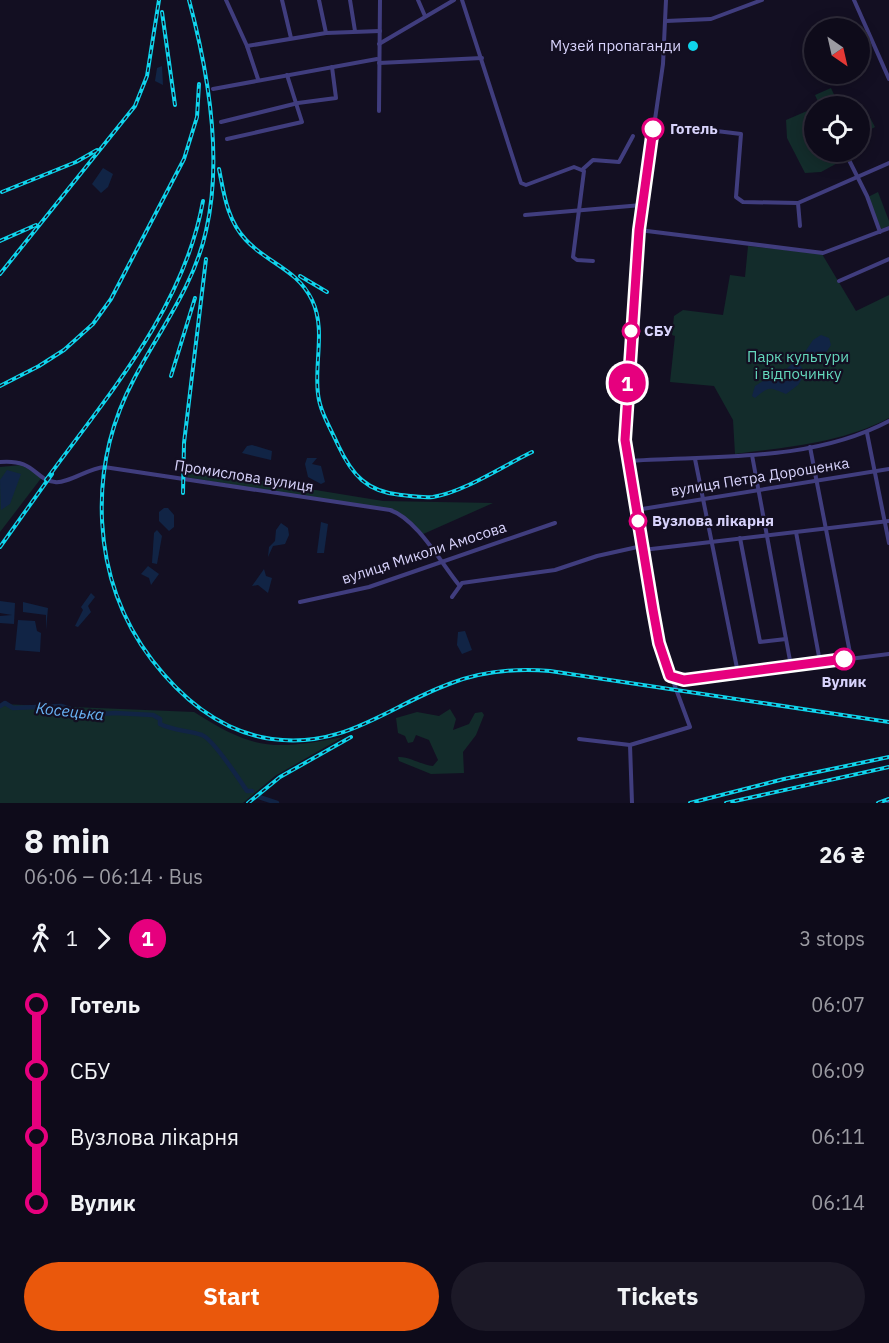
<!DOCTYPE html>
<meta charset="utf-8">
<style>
body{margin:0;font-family:"IBM Plex Sans",sans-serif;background:#1c1927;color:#f1f3f6;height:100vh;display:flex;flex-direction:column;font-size:22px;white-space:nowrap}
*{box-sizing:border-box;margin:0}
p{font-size:20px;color:#9b9ba2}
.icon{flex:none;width:33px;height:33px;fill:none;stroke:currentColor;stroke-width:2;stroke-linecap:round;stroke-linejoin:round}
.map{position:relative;height:803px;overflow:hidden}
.details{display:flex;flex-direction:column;background:#0e0b1a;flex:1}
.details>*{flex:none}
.badge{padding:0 12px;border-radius:20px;font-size:21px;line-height:39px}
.needle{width:39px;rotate:146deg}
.tools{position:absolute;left:804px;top:18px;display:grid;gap:12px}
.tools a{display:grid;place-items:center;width:66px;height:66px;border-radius:50%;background:#0e0b1a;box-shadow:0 3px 15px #0003,0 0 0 2px #2e2b39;font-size:30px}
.map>.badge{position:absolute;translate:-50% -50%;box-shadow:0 0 0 3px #fff}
.legs{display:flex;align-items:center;gap:9px;height:66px;padding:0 24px;font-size:20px}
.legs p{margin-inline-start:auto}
.headline{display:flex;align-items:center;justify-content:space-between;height:102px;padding:0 24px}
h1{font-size:33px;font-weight:700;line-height:45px}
.button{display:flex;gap:12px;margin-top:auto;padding:12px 24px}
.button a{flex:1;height:69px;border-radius:36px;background:#ea580c;color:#fff;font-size:24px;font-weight:700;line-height:69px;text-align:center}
.button a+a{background:#1c1927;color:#f1f3f6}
ul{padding:0 24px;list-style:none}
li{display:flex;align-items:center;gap:21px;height:66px;font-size:22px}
li i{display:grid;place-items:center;width:9px;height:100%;margin:0 8px;background:currentColor}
li i::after{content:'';width:15px;height:15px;margin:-8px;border:4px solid;border-radius:50%;background:#0e0b1a}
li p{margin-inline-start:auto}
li:first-child i{background:linear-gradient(#0000 50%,currentColor 0)}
li:last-child i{background:linear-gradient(currentColor 50%,#0000 0)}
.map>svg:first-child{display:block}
.green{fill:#132c2b}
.water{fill:#112445}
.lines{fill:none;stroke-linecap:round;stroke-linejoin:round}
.river{stroke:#112445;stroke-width:4.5}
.minor{stroke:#403d7e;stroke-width:4}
.rail-casing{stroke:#0fd4ec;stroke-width:4}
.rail{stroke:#130f22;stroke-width:1.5;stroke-dasharray:4.5;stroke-linecap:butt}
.line-1-casing{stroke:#fff;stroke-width:14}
.line-1{stroke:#e6007e;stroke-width:9}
.poi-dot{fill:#0fd4ec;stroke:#130f22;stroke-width:2}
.stop-1-dot{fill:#fff;stroke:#e6007e;stroke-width:3}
.labels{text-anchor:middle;stroke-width:4.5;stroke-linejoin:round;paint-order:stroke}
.poi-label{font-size:15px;fill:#d8d3fc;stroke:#130f22;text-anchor:end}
.stop-label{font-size:15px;font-weight:bold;fill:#d8d3fc;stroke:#130f22;text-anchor:start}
.park-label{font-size:15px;fill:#64d8bc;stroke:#130f22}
.street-label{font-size:15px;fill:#d8d3fc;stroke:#130f22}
.water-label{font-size:16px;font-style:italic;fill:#68b3f5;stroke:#130f22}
</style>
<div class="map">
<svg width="889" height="803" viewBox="0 0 889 803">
<rect width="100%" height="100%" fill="#130f22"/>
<!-- green -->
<g class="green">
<path d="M 831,88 L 836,99 L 820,106 L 815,95 Z"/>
<path d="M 814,108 L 814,152 L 839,152 L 843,160 L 821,172 L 805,173 L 787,138 L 786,120 Z"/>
<path d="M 867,112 L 875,127 L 860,135 L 860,116 Z"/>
<path d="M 878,192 L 889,221 L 889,226 L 881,229 L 868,197 Z"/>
<path d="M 748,246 L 822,254 L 856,311 L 889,295 L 889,418 C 842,443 787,447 735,454 L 733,420 L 714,386 L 670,382 L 675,336 L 672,335 L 674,316 L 683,310 L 723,315 L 730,275 L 745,277 Z"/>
<path d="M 21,465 L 42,477 L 0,532 L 0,467 Z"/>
<path d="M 187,469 L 383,501 L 493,503 L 421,535 L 413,525 L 390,510 L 185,477 Z"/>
<path d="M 0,704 L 194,712 C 255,751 274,750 343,737 L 275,776 L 243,803 L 0,803 Z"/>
<path d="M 450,709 L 456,719 L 453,730 L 469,724 L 475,713 L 482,712 L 484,715 L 476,735 L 463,752 L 464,773 L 431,774 L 399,761 L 398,757 C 409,756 421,765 433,766 L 438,760 L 429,740 L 416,735 L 413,742 L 408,743 L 405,736 L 398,733 L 396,718 L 417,712 L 439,716 Z"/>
</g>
<!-- water -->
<g class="water">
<path d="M 162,66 L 163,85 L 155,81 L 157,68 Z"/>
<path d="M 103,168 L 113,174 L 108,187 L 101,193 L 92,184 Z"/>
<path d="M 821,335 L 829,338 L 831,345 L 825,354 L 810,364 L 803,355 L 813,340 Z"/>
<path d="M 793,363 L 801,366 L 805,374 L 798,385 L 786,394 C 768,387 770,386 755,398 L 752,396 L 755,386 L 763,381 L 774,381 Z"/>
<path d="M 252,445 L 272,451 L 271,460 L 242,453 L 247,446 Z"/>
<path d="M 307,458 L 317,458 L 312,464 L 321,466 L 325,482 L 321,484 L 308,477 L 305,464 Z"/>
<path d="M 7,470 L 21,474 L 10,504 L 1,510 L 0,480 Z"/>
<path d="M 164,508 L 168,508 L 174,515 L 174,527 L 169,531 L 159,521 L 159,512 Z"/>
<path d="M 321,522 L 328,524 L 324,553 L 317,553 Z"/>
<path d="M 281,523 L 288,528 L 289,535 L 285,544 L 273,546 L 268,557 L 269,547 L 275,541 L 276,530 Z"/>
<path d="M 157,530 L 162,536 L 157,564 L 152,563 L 154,533 Z"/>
<path d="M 148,566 L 159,574 L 151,585 L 149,578 L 141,574 Z"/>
<path d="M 264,569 L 266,576 L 272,578 L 268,593 L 258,585 L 252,586 Z"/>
<path d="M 91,593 L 95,597 L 88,606 L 91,612 L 78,627 L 75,626 L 83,610 L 81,607 Z"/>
<path d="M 0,601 L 15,603 L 14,624 L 0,623 L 0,616 L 12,615 L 0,613 Z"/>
<path d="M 23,602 L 48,608 L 46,630 L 46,615 L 23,612 Z"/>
<path d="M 18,620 L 35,621 L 37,631 L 41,633 L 40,652 L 15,650 Z"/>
<path d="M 465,631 L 472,650 L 462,654 L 457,645 L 458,632 Z"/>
</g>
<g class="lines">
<!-- river -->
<g class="river">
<path d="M 0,706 L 5,703 L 13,708 L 61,706 L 89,715 L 115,713 L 153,715 L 160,719 L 160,724 C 174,731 187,730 202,735 C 213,739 239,779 247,791 L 252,791"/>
<path d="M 259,797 L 277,803"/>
</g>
<!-- minor -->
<g class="minor">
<path d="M 226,0 L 247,46 L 258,79"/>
<path d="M 282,0 L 291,38"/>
<path d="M 319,0 L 326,33"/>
<path d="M 350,0 L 355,31"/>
<path d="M 418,0 L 425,16"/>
<path d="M 462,0 L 521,183 L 526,185 L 574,167 L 584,171 L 573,257 L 577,260 L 593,261"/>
<path d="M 854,0 L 889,79"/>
<path d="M 666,21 L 711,19 L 762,0"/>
<path d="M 379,44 L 454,0"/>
<path d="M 247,46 L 326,33 L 380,31"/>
<path d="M 379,63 L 482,58"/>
<path d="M 213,89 L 377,59"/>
<path d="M 379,111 L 380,0"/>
<path d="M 221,122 L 298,103 L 336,98 L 332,67"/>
<path d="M 700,129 L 741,134 L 736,197 L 743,202 L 798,203 L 889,163"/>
<path d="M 227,139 L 302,122 L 287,75"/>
<path d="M 845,152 L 867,196 L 880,232"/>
<path d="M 583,169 L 593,160 L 619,162 L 633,136"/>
<path d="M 798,203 L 800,226"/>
<path d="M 525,215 L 642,205"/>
<path d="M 639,230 L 823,253 L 889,228"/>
<path d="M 839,281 L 889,259"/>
<path d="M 867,433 L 889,543"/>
<path d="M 810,447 L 851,658"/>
<path d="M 695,459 L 738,673"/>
<path d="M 626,461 C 713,455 810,463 889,421"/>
<path d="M 0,462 C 36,459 33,479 55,482 C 67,484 89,468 104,467 L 390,510 C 417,519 441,563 459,585"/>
<path d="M 636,510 L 889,469"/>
<path d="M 796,532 L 820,662"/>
<path d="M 740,538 L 760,642 L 786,639 L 752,455"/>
<path d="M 643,550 L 889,521"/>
<path d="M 452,597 L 462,583 L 555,570 L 597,556 L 642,546"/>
<path d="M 300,602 L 369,587 L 555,523"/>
<path d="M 786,639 L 791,666"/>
<path d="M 671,676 L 684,680 L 889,654"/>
<path d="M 579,739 L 630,745"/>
<path d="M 632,803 L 630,745 L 690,727 L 659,643 L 625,440 L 639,230 L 663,64 L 666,0"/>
<path d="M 888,803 L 889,803"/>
</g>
<!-- rail casing -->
<g class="rail-casing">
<g id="rail">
<path d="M 189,0 C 208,71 223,158 206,231 C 194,286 159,331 134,379 C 87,467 90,579 152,660 C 182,699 222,732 272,739 C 344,749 387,707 449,684 C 482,671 514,668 550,671 L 889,722"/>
<path d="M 162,12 L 175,105"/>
<path d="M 219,169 C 224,194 227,220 246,240 C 267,263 297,269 312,300 C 326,329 314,363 318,394 C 320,412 331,429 338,445 C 352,475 367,492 401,495 C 411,496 422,498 433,497 C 464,492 503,466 532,452"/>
<path d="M 2,192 L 76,162 L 97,150"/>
<path d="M 0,241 L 36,225"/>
<path d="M 0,274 L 135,106 L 147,76 L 159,0"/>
<path d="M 300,276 L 327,292"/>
<path d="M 171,376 L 195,298"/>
<path d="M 0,386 L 39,366 L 64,350 L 93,324 L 111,299 L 184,159 L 197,117 L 199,84"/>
<path d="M 46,480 C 108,395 184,308 203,201"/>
<path d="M 183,493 L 184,443 L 206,259"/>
<path d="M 0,547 L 52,474"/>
<path d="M 248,803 L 280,777 L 351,737"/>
<path d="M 690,803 L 784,779 L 889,757"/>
<path d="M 726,803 L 889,767"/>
<path d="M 878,803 L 889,799"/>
</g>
</g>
<!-- rail -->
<use href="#rail" class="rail"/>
</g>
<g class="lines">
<!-- line-1 casing -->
<g class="line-1-casing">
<path id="line-1" d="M 653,129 L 639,230 L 625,440 L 653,610 L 659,643 L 670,676 L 684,680 L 844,659"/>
</g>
<!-- line-1 -->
<use href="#line-1" class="line-1"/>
</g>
<!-- markers -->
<circle class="poi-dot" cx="693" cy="46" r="6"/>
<g class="stop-1-dot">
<circle cx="653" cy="129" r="10"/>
<circle cx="631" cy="331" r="8"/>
<circle cx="638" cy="521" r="8"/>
<circle cx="844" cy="659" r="10"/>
</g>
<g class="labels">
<!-- poi labels -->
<g class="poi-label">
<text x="681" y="51">Музей пропаганди</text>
</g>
<!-- stop labels -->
<g class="stop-label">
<text x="670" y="134">Готель</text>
<text x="644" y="336">СБУ</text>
<text x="652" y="526">Вузлова лікарня</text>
<text x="844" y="687" text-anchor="middle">Вулик</text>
</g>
<!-- park labels -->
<g class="park-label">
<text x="798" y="362">Парк культури<tspan x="798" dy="17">і відпочинку</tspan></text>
</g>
<!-- street labels -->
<g class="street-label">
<text transform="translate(244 476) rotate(9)" y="5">Промислова вулиця</text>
<text transform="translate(760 477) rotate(-9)" y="5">вулиця Петра Дорошенка</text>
<text transform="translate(424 553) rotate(-18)" y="5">вулиця Миколи Амосова</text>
</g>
<!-- water labels -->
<g class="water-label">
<text transform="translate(70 711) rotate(6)" y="6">Косецька</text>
</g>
</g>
</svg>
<div class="tools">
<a><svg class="needle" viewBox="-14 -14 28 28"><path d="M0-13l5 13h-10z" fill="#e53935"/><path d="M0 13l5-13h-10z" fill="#9b9ba2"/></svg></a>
<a><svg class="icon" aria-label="locate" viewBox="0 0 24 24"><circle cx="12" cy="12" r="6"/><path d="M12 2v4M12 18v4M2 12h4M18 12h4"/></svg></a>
</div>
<b class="badge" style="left:627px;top:383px;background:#e6007e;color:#fff">1</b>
</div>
<section class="details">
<div class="headline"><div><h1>8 min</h1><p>06:06 – 06:14 · Bus</p></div><b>26 ₴</b></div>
<div class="legs"><svg class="icon" aria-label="walk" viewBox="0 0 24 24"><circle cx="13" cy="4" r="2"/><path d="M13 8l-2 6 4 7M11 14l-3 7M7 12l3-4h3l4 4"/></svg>1<svg class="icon" aria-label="forward" viewBox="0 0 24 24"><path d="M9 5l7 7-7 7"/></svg><b class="badge" style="background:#e6007e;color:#fff">1</b><p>3 stops</p></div>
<ul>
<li><i style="color:#e6007e"></i><b>Готель</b><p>06:07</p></li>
<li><i style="color:#e6007e"></i><span>СБУ</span><p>06:09</p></li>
<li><i style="color:#e6007e"></i><span>Вузлова лікарня</span><p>06:11</p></li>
<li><i style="color:#e6007e"></i><b>Вулик</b><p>06:14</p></li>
</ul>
<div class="button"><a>Start</a><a>Tickets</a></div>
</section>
